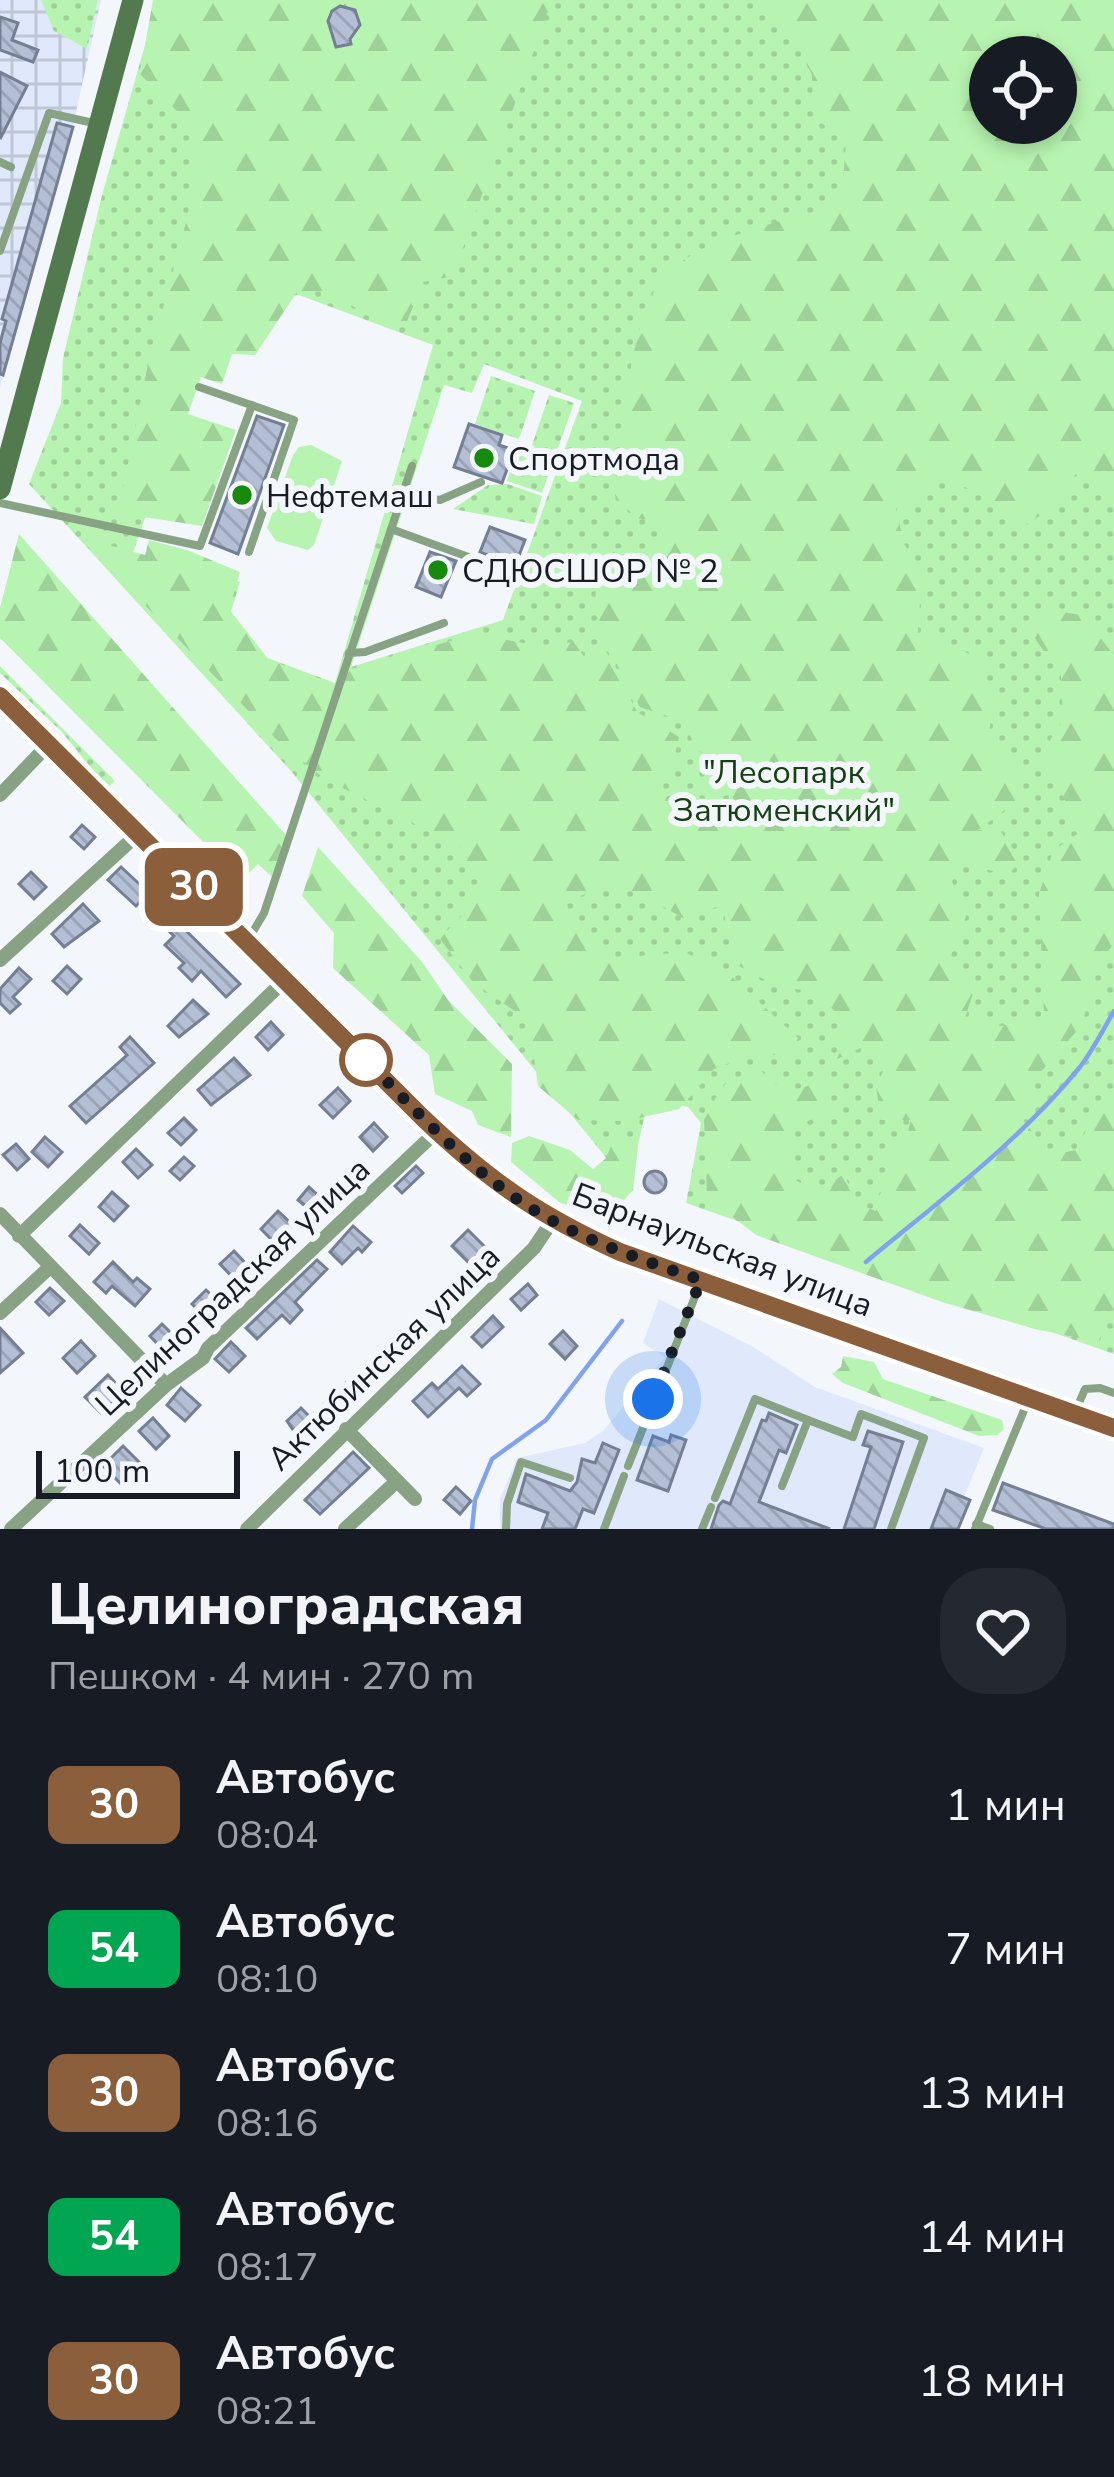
<!DOCTYPE html>
<html lang="ru">
<meta charset="utf-8">
<style>
body{margin:0;font-family:"Nunito Sans",sans-serif;background:#242831;color:#f1f3f6;height:100vh;display:flex;flex-direction:column;font-size:45px;white-space:nowrap}
*{box-sizing:border-box;margin:0}
p{font-size:39px;color:#9ea1a6}
.icon{flex:none;width:66px;height:66px;fill:none;stroke:currentColor;stroke-width:2;stroke-linecap:round;stroke-linejoin:round}
.map{position:relative;height:1529px;overflow:hidden}
.drawer{display:flex;flex-direction:column;background:#171b24;flex:1}
.drawer>*{flex:none}
.badge{padding:0 24px;border-radius:18px;font-size:42px;line-height:78px}
.buttons{position:absolute;left:969px;top:36px;display:grid;gap:24px}
.buttons a{display:grid;place-items:center;width:108px;height:108px;border-radius:50%;background:#171b24;box-shadow:0 6px 18px #0003;font-size:60px}
.scale{position:absolute;left:36px;bottom:30px;width:204px;box-sizing:border-box;padding-left:12px;border:6px solid #181c24;border-top:0;font-size:33px;line-height:42px;white-space:nowrap;color:#181c24;-webkit-text-stroke:9px #f3f6fb;paint-order:stroke}
.you{position:absolute;width:60px;height:60px;margin:-30px;border:9px solid #fff;border-radius:50%;background:#1a73e8;box-shadow:0 0 0 18px #1a73e833}
.map>.badge{position:absolute;translate:-50% -50%;box-shadow:0 0 0 6px #fff}
.round{display:grid;place-items:center;flex:none;width:126px;height:126px;border-radius:48px;background:#242831}
.summary{display:flex;align-items:center;justify-content:space-between;height:204px;padding:0 48px}
h1{font-size:57px;font-weight:800;line-height:90px}
ul{padding:0;list-style:none}
li{display:flex;align-items:center;gap:36px;height:144px;padding:0 48px}
li div{flex:1}
li b{display:block;font-size:45px}
li em{font-style:normal}
li .badge{min-width:132px;font-weight:700;text-align:center}
.map>svg:first-child{display:block}
.built{fill:#e0e9fb}
.industrial{fill:url(#industrial-grid)}
.green{fill:url(#green-dots);fill-rule:evenodd}
.forest{fill:url(#forest-firs);fill-rule:evenodd}
.pitch{fill:#b8f4b1}
.lines{fill:none;stroke-linecap:round;stroke-linejoin:round}
.stream{stroke:#80a2ef;stroke-width:4.5}
.building{fill:url(#building-back-hatch);stroke:#757f94;stroke-width:3}
.lane{stroke:#87a384;stroke-width:8}
.street{stroke:#87a384;stroke-width:14}
.secondary{stroke:#527a4e;stroke-width:21}
.line-casing{stroke:#fff;stroke-width:27}
.line{stroke:#8b5e3c;stroke-width:18}
.walk{stroke:#181c24;stroke-width:12;stroke-dasharray:0 21.6}
.poi-dot{fill:#178a0d;stroke:#f3f6fb;stroke-width:4.5}
.stop-dot{fill:#fff;stroke:#8b5e3c;stroke-width:6}
.labels{text-anchor:middle;stroke-width:12;stroke-linejoin:round;paint-order:stroke}
.poi-label{font-size:33px;fill:#181c24;stroke:#f3f6fb;text-anchor:start}
.park-label{font-size:33px;fill:#164112;stroke:#f3f6fb}
.street-label{font-size:33px;fill:#181c24;stroke:#f3f6fb}
</style>
<div class="map">
<svg width="1114" height="1529" viewBox="0 0 1114 1529">
<defs>
<pattern id="industrial-grid" width="8" height="8" patternUnits="userSpaceOnUse" patternTransform="scale(3)"><rect width="8" height="8" fill="#e0e9fb"/><path d="M0 4h8M4 0v8" fill="none" stroke="#bfc7d7"/></pattern>
<pattern id="green-dots" width="8" height="8" patternUnits="userSpaceOnUse" patternTransform="scale(3)"><rect width="8" height="8" fill="#b8f4b1"/><path d="M2 2h.1M6 6h.1" fill="none" stroke="#9dd198" stroke-width="1.8" stroke-linecap="round"/></pattern>
<pattern id="forest-firs" width="22" height="20" patternUnits="userSpaceOnUse" patternTransform="scale(3)"><rect width="22" height="20" fill="#b8f4b1"/><path d="M5 1l3.5 6h-7zM16 11l3.5 6h-7z" fill="#9dd198"/></pattern>
<pattern id="building-back-hatch" width="6" height="6" patternUnits="userSpaceOnUse" patternTransform="scale(3)"><rect width="6" height="6" fill="#b4bed5"/><path d="M-1 5l2 2M0 0l6 6M5-1l2 2" fill="none" stroke="#9aa3b7"/></pattern>
</defs>
<rect width="100%" height="100%" fill="#f3f6fb"/>
<!-- built -->
<path class="built" d="M 659,1299 L 755,1348 L 815,1387 L 984,1448 L 964,1497 L 946,1491 L 931,1529 L 500,1529 L 500,1499 L 517,1458 L 585,1443 L 603,1431 L 665,1357 L 643,1343 Z"/>
<!-- industrial -->
<path class="industrial" d="M 0,0 L 101,0 L 73,125 L 0,387 Z"/>
<!-- green -->
<g class="green">
<path d="M 41,0 L 98,0 L 87,49 L 54,31 Z"/>
<path d="M 158,0 L 1114,0 L 1114,1354 L 686,1203 L 701,1123 L 688,1107 L 664,1102 L 646,1110 L 631,1174 L 613,1166 L 291,771 L 29,484 L 61,403 L 63,358 L 102,195 ZM 990,57 L 1056,57 L 1056,123 L 990,123 ZM 299,295 L 433,345 L 335,683 L 222,641 L 240,582 L 188,564 L 133,553 L 211,326 L 243,301 ZM 484,364 L 582,401 L 503,620 L 351,667 L 444,385 L 472,393 Z"/>
<path d="M 491,376 L 535,391 L 519,439 L 475,424 Z"/>
<path d="M 549,395 L 574,403 L 542,493 L 507,481 L 514,459 L 530,451 Z"/>
<path d="M 507,484 L 542,496 L 534,524 L 453,509 L 488,485 Z"/>
<path d="M 0,666 L 115,781 L 107,788 L 62,732 L 0,673 Z"/>
</g>
<!-- forest -->
<g class="forest">
<path d="M 153,0 L 552,0 L 453,276 L 423,282 L 406,324 L 374,319 L 328,291 L 297,292 L 255,355 L 232,354 L 222,384 L 201,377 L 188,414 L 236,430 L 202,526 L 118,513 L 148,364 L 188,215 L 193,127 L 140,74 Z"/>
<path d="M 758,0 L 1114,0 L 1114,501 L 1076,474 L 1047,511 L 1021,528 L 987,494 L 941,480 L 896,508 L 904,544 L 922,571 L 918,633 L 928,633 L 979,659 L 994,701 L 988,739 L 1021,766 L 1017,801 L 978,830 L 1000,831 L 1022,861 L 1007,875 L 960,862 L 952,882 L 968,911 L 949,961 L 973,993 L 965,1018 L 993,1028 L 1044,1016 L 1039,894 L 1053,851 L 1080,832 L 1042,753 L 1063,720 L 1061,676 L 1027,627 L 1048,610 L 1082,615 L 1114,655 L 1114,943 L 1093,971 L 1083,1024 L 1038,1075 L 1022,1119 L 1052,1155 L 1076,1150 L 1103,1098 L 1114,1101 L 1114,1308 L 1098,1342 L 1035,1329 L 942,1302 L 756,1235 L 707,1197 L 704,1116 L 725,1084 L 759,1069 L 785,1092 L 826,1081 L 831,1109 L 791,1130 L 791,1177 L 816,1193 L 844,1174 L 857,1204 L 876,1211 L 891,1150 L 906,1138 L 911,1120 L 881,1120 L 876,1086 L 888,1061 L 867,1045 L 837,1059 L 846,1020 L 812,992 L 775,985 L 735,964 L 722,905 L 683,918 C 635,890 620,877 566,902 L 575,931 L 604,959 L 685,952 L 733,978 L 798,1038 L 795,1056 L 752,1054 L 714,1069 L 679,1109 L 626,1121 L 578,1120 L 538,1086 L 529,1021 L 473,982 L 440,939 L 484,891 L 459,846 L 325,779 L 281,744 L 87,546 L 78,525 L 106,529 L 108,545 L 145,555 L 149,540 L 187,550 L 240,572 L 229,609 L 269,660 L 335,684 L 352,669 L 475,634 L 555,649 L 573,641 L 585,658 L 603,645 L 637,712 L 679,737 L 669,777 L 647,794 L 733,801 L 730,771 L 695,748 L 685,722 L 640,707 C 616,660 567,592 618,548 L 648,551 L 664,532 L 662,522 L 636,518 L 615,496 C 623,436 627,327 662,279 C 693,239 793,218 841,205 L 846,143 L 813,116 L 812,75 L 794,37 ZM 990,57 L 1056,57 L 1056,123 L 990,123 Z"/>
<path d="M 19,534 L 286,835 L 273,878 L 258,864 L 241,880 L 0,638 L 0,608 Z"/>
<path d="M 318,847 L 423,963 L 448,1000 L 512,1064 L 511,1137 L 478,1125 L 472,1111 L 435,1094 L 429,1055 L 333,968 L 334,933 L 302,896 Z"/>
<path d="M 529,1136 L 570,1150 L 593,1169 L 606,1158 L 614,1139 L 627,1138 L 638,1147 L 633,1190 L 606,1220 L 559,1202 L 511,1162 L 512,1143 Z"/>
<path d="M 843,1356 L 874,1362 L 883,1379 L 1002,1420 L 1004,1429 L 997,1435 L 979,1436 L 843,1383 L 832,1374 L 841,1367 Z"/>
</g>
<!-- pitch -->
<path class="pitch" d="M 311,445 L 342,461 L 314,545 L 308,550 L 276,541 L 267,528 L 293,455 L 299,447 Z"/>
<g class="lines">
<!-- stream -->
<g class="stream">
<path d="M 866,1262 C 939,1201 1019,1142 1080,1067 C 1093,1050 1103,1030 1114,1011"/>
<path d="M 472,1529 L 475,1500 L 492,1459 L 546,1420 L 622,1321"/>
</g>
</g>
<!-- building -->
<g class="building">
<path d="M 340,6 L 355,10 L 360,25 L 350,39 L 351,44 L 336,47 L 328,21 L 332,11 Z"/>
<path d="M 0,17 L 18,23 L 12,40 L 38,50 L 33,62 L 0,50 Z"/>
<path d="M 0,72 L 27,86 L 0,139 Z"/>
<path d="M 57,123 L 73,127 L 3,375 L 0,374 L 0,343 L 6,321 L 2,319 Z"/>
<path d="M 257,416 L 284,425 L 238,554 L 210,543 Z"/>
<path d="M 469,424 L 502,435 L 499,445 L 514,450 L 502,483 L 454,467 Z"/>
<path d="M 490,527 L 525,540 L 515,566 L 480,552 Z"/>
<path d="M 430,552 L 456,561 L 441,597 L 416,587 Z"/>
<path d="M 82,825 L 95,837 L 84,849 L 71,837 Z"/>
<path d="M 121,867 L 149,893 L 136,906 L 108,880 Z"/>
<path d="M 31,872 L 46,887 L 34,899 L 19,884 Z"/>
<path d="M 83,904 L 99,921 L 64,947 L 52,934 Z"/>
<path d="M 165,910 L 240,984 L 226,997 L 201,971 L 192,981 L 179,968 L 184,963 L 165,945 L 174,936 L 156,919 Z"/>
<path d="M 67,966 L 81,979 L 67,994 L 53,981 Z"/>
<path d="M 19,968 L 31,979 L 13,997 L 20,1004 L 10,1013 L 0,1003 L 0,989 Z"/>
<path d="M 193,1000 L 208,1014 L 179,1037 L 168,1026 Z"/>
<path d="M 271,1022 L 283,1035 L 268,1050 L 256,1037 Z"/>
<path d="M 130,1037 L 154,1063 L 86,1123 L 70,1106 L 127,1055 L 120,1047 Z"/>
<path d="M 234,1058 L 250,1075 L 211,1105 L 198,1090 Z"/>
<path d="M 338,1088 L 350,1101 L 333,1118 L 320,1105 Z"/>
<path d="M 184,1118 L 196,1130 L 181,1145 L 168,1133 Z"/>
<path d="M 374,1123 L 387,1137 L 373,1151 L 360,1137 Z"/>
<path d="M 45,1137 L 62,1152 L 48,1167 L 32,1152 Z"/>
<path d="M 16,1144 L 29,1159 L 17,1170 L 3,1155 Z"/>
<path d="M 136,1149 L 152,1165 L 138,1178 L 123,1162 Z"/>
<path d="M 184,1157 L 194,1166 L 180,1180 L 170,1171 Z"/>
<path d="M 416,1166 L 423,1173 L 402,1193 L 395,1186 Z"/>
<circle cx="655" cy="1182" r="11"/>
<path d="M 309,1187 L 322,1199 L 311,1211 L 298,1200 Z"/>
<path d="M 112,1192 L 128,1206 L 114,1221 L 99,1207 Z"/>
<path d="M 278,1211 L 293,1225 L 276,1244 L 261,1229 Z"/>
<path d="M 80,1225 L 99,1243 L 89,1254 L 70,1236 Z"/>
<path d="M 353,1226 L 371,1242 L 362,1252 L 358,1248 L 342,1264 L 330,1252 Z"/>
<path d="M 468,1230 L 496,1258 L 480,1274 L 452,1246 Z"/>
<path d="M 234,1251 L 250,1268 L 236,1281 L 220,1264 Z"/>
<path d="M 317,1260 L 327,1269 L 295,1302 L 302,1310 L 290,1323 L 282,1315 L 257,1339 L 246,1328 Z"/>
<path d="M 113,1262 L 133,1282 L 137,1278 L 150,1289 L 135,1306 L 112,1286 L 106,1293 L 94,1282 Z"/>
<path d="M 528,1284 L 537,1295 L 521,1310 L 511,1299 Z"/>
<path d="M 50,1288 L 64,1301 L 49,1315 L 36,1302 Z"/>
<path d="M 206,1290 L 217,1300 L 203,1315 L 192,1304 Z"/>
<path d="M 493,1316 L 503,1327 L 482,1347 L 472,1337 Z"/>
<path d="M 162,1324 L 176,1338 L 164,1351 L 150,1336 Z"/>
<path d="M 0,1328 L 23,1353 L 0,1373 Z"/>
<path d="M 563,1331 L 577,1346 L 565,1359 L 550,1344 Z"/>
<path d="M 398,1334 L 409,1344 L 394,1359 L 383,1349 Z"/>
<path d="M 81,1341 L 95,1356 L 77,1373 L 63,1358 Z"/>
<path d="M 231,1342 L 245,1356 L 229,1372 L 215,1359 Z"/>
<path d="M 366,1364 L 376,1374 L 300,1440 L 287,1421 L 301,1408 L 310,1417 Z"/>
<path d="M 462,1366 L 480,1384 L 467,1396 L 459,1388 L 428,1417 L 413,1401 L 432,1383 L 438,1389 Z"/>
<path d="M 108,1375 L 124,1392 L 101,1413 L 85,1397 Z"/>
<path d="M 181,1388 L 200,1405 L 185,1421 L 167,1405 Z"/>
<path d="M 769,1413 L 797,1425 L 786,1453 L 779,1450 L 759,1502 L 830,1529 L 711,1529 L 719,1505 L 723,1501 L 730,1504 L 762,1420 L 766,1421 Z"/>
<path d="M 153,1418 L 169,1436 L 156,1449 L 139,1431 Z"/>
<path d="M 868,1431 L 903,1442 L 874,1529 L 844,1529 L 871,1447 L 863,1445 Z"/>
<path d="M 671,1435 L 686,1440 L 668,1491 L 637,1480 L 653,1436 L 669,1442 Z"/>
<path d="M 603,1443 L 619,1450 L 594,1513 L 583,1509 L 575,1529 L 542,1529 L 548,1513 L 518,1502 L 526,1474 L 570,1491 L 577,1482 L 582,1459 L 595,1463 Z"/>
<path d="M 123,1446 L 141,1464 L 121,1484 L 103,1466 Z"/>
<path d="M 353,1452 L 369,1468 L 320,1514 L 305,1500 Z"/>
<path d="M 1003,1483 L 1114,1524 L 1114,1529 L 1046,1529 L 993,1510 Z"/>
<path d="M 456,1487 L 471,1501 L 460,1514 L 444,1500 Z"/>
<path d="M 946,1490 L 970,1500 L 958,1529 L 931,1529 Z"/>
</g>
<g class="lines">
<!-- lane -->
<g class="lane">
<path d="M 0,162 L 11,167"/>
<path d="M 0,251 L 49,113 L 98,124"/>
<path d="M 199,387 L 294,420 L 249,552"/>
<path d="M 402,495 L 440,500 L 481,482"/>
<path d="M 0,503 L 200,546 L 252,405"/>
<path d="M 391,529 L 499,568"/>
<path d="M 349,653 L 365,652 L 444,623"/>
<path d="M 248,940 L 264,913 L 412,466"/>
<path d="M 1076,1410 L 1085,1389 L 1100,1388 L 1114,1393"/>
<path d="M 808,1420 L 853,1437 L 861,1414 L 924,1438 L 891,1529"/>
<path d="M 628,1466 L 700,1284"/>
<path d="M 715,1498 L 755,1399 L 808,1420 L 782,1486"/>
<path d="M 976,1524 L 990,1529"/>
<path d="M 506,1529 L 507,1504 L 521,1462 L 570,1478"/>
<path d="M 604,1529 L 624,1476"/>
<path d="M 702,1529 L 711,1507"/>
<path d="M 975,1529 L 1027,1403"/>
</g>
<!-- street -->
<g class="street">
<path d="M 0,795 L 49,744"/>
<path d="M 0,960 L 139,833"/>
<path d="M 0,1214 L 166,1385"/>
<path d="M 19,1236 L 286,979"/>
<path d="M 0,1313 L 50,1267"/>
<path d="M 346,1429 L 415,1499"/>
<path d="M 11,1529 L 166,1385 L 203,1358 L 208,1348 L 437,1131"/>
<path d="M 247,1529 L 534,1248 L 552,1221"/>
<path d="M 345,1529 L 397,1481"/>
</g>
<!-- secondary -->
<g class="secondary">
<path d="M 0,489 L 133,0"/>
<path d="M 0,696 L 423,1118 C 490,1182 536,1213 620,1252 L 1114,1428"/>
</g>
</g>
<g class="lines">
<!-- line casing -->
<g class="line-casing">
<path id="line" d="M 0,696 L 423,1118 C 488,1180 538,1215 620,1252 L 1114,1428"/>
</g>
<!-- line -->
<use href="#line" class="line"/>
<!-- walk -->
<path class="walk" d="M 366,1060 L 362,1056 C 421,1115 478,1181 553,1221 C 600,1246 651,1263 701,1280 L 653,1399"/>
</g>
<!-- markers -->
<g class="poi-dot">
<circle cx="484" cy="458" r="12"/>
<circle cx="242" cy="495" r="12"/>
<circle cx="438" cy="570" r="12"/>
</g>
<circle class="stop-dot" cx="366" cy="1060" r="24"/>
<g class="labels">
<!-- poi labels -->
<g class="poi-label">
<text x="508" y="470">Спортмода</text>
<text x="266" y="507">Нефтемаш</text>
<text x="462" y="582">СДЮСШОР № 2</text>
</g>
<!-- park labels -->
<g class="park-label">
<text x="784" y="783">"Лесопарк<tspan x="784" dy="38">Затюменский"</tspan></text>
</g>
<!-- street labels -->
<g class="street-label">
<text transform="translate(723 1249) rotate(21)" y="12">Барнаульская улица</text>
<text transform="translate(232 1286) rotate(-43)" y="12">Целиноградская улица</text>
<text transform="translate(383 1357) rotate(-44)" y="12">Актюбинская улица</text>
</g>
</g>
</svg>
<div class="buttons">
<a><svg class="icon" aria-label="locate" viewBox="0 0 24 24"><circle cx="12" cy="12" r="6"/><path d="M12 2v4M12 18v4M2 12h4M18 12h4"/></svg></a>
</div>
<div class="scale">100 m</div>
<div class="you" style="left:653px;top:1399px"></div>
<b class="badge" style="left:194px;top:887px;background:#8b5e3c;color:#fff">30</b>
</div>
<section class="drawer">
<div class="summary"><div><h1>Целиноградская</h1><p>Пешком · 4 мин · 270 m</p></div><a class="round"><svg class="icon" aria-label="heart" viewBox="0 0 24 24"><path d="M12 20l-8-8c-3-5 5-10 8-4 3-6 11-1 8 4z"/></svg></a></div>
<ul>
<li><span class="badge" style="background:#8b5e3c;color:#fff">30</span><div><b>Автобус</b><p>08:04</p></div><em>1 мин</em></li>
<li><span class="badge" style="background:#00a651;color:#fff">54</span><div><b>Автобус</b><p>08:10</p></div><em>7 мин</em></li>
<li><span class="badge" style="background:#8b5e3c;color:#fff">30</span><div><b>Автобус</b><p>08:16</p></div><em>13 мин</em></li>
<li><span class="badge" style="background:#00a651;color:#fff">54</span><div><b>Автобус</b><p>08:17</p></div><em>14 мин</em></li>
<li><span class="badge" style="background:#8b5e3c;color:#fff">30</span><div><b>Автобус</b><p>08:21</p></div><em>18 мин</em></li>
</ul>
</section>
